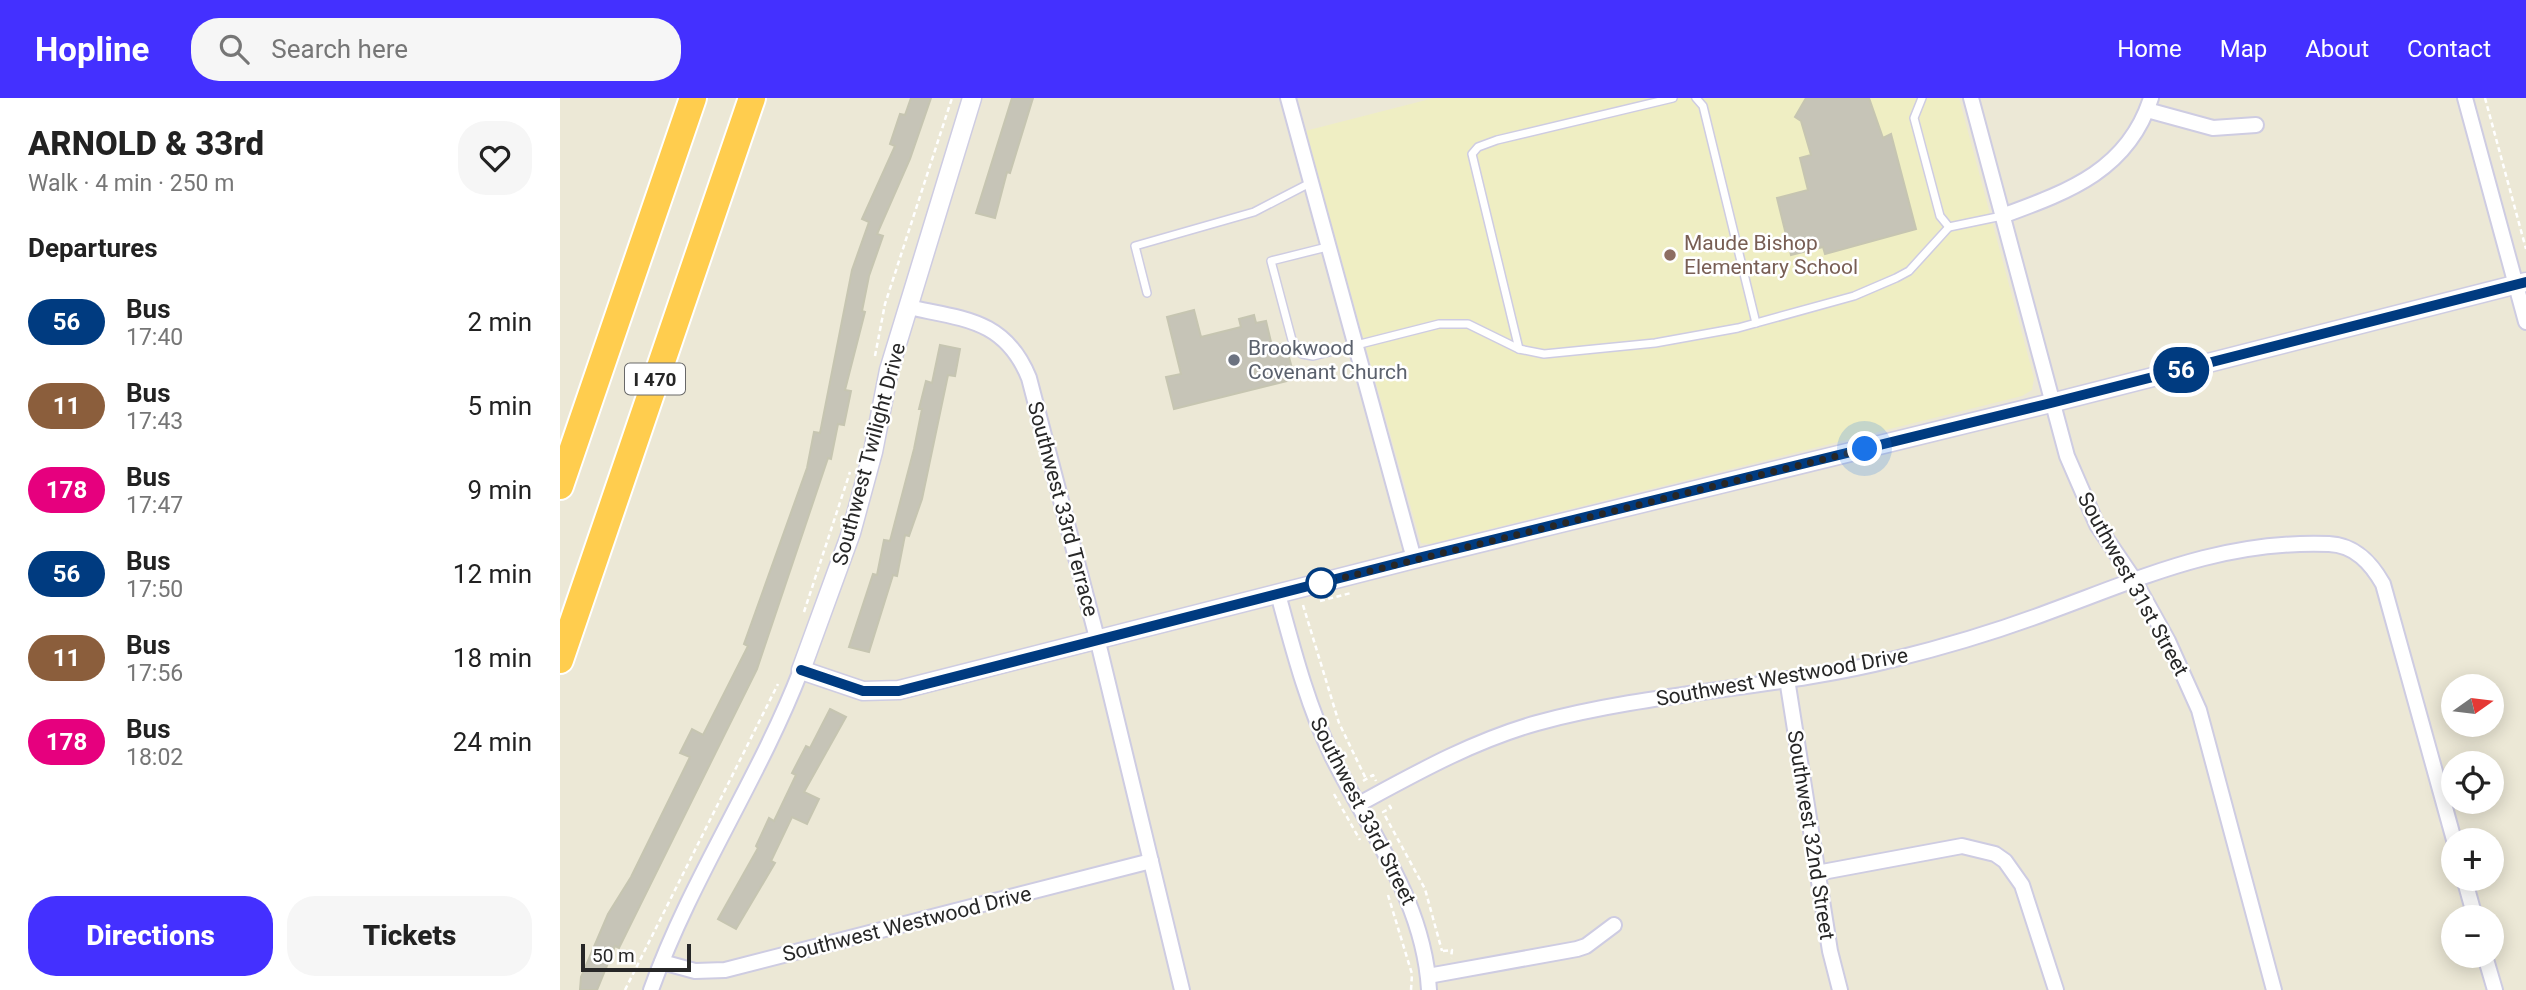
<!DOCTYPE html>
<meta charset="utf-8">
<style>
body{margin:0;font-family:Roboto,sans-serif;background:#f6f6f6;color:#222;height:100vh;display:flex;flex-direction:column;font-size:26px;white-space:nowrap}
*{box-sizing:border-box;margin:0}
p{font-size:23px;color:#767676}
.icon{flex:none;width:38px;height:38px;fill:none;stroke:currentColor;stroke-width:2;stroke-linecap:round;stroke-linejoin:round}
.map{position:relative;flex:1;overflow:hidden}
.side{display:flex;flex-direction:column;background:#fff;width:560px}
.side>*{flex:none}
.badge{padding:0 14px;border-radius:23px;font-size:24px;line-height:46px}
.needle{width:46px;rotate:76deg}
.fabs{position:absolute;left:1881px;top:576px;display:grid;gap:14px}
.fabs a{display:grid;place-items:center;width:63px;height:63px;border-radius:50%;background:#fff;box-shadow:0 4px 18px #0003;font-size:35px}
.scale{position:absolute;left:21px;bottom:18px;width:110px;box-sizing:border-box;padding-left:7px;border:4px solid #272727;border-top:0;font-size:19px;line-height:24px;white-space:nowrap;color:#272727;-webkit-text-stroke:5px #fff;paint-order:stroke}
.you{position:absolute;width:35px;height:35px;margin:-18px;border:5px solid #fff;border-radius:50%;background:#1a73e8;box-shadow:0 0 0 10px #1a73e833}
.map>.badge{position:absolute;translate:-50% -50%;box-shadow:0 0 0 4px #fff}
h2{padding:0 28px;font-size:26px;line-height:63px}
.round{display:grid;place-items:center;flex:none;width:74px;height:74px;border-radius:28px;background:#f6f6f6}
.summary{display:flex;align-items:center;justify-content:space-between;height:119px;padding:0 28px}
h1{font-size:33px;font-weight:800;line-height:52px}
.cta{display:flex;gap:14px;margin-top:auto;padding:14px 28px}
.cta a{flex:1;height:80px;border-radius:28px;background:#4430ff;color:#fff;font-size:28px;font-weight:800;line-height:80px;text-align:center}
.cta a+a{background:#f6f6f6;color:#222}
ul{padding:0;list-style:none}
li{display:flex;align-items:center;gap:21px;height:84px;padding:0 28px}
li div{flex:1}
li b{display:block;font-size:26px}
li em{font-style:normal}
li .badge{min-width:77px;font-weight:700;text-align:center}
header{display:flex;align-items:center;gap:42px;box-sizing:border-box;height:98px;padding:0 35px;background:#4430ff;color:#fff}
header strong{font-size:33px}
nav{display:flex;gap:38px;margin-inline-start:auto;font-size:24px}
.search{width:490px;height:63px;background:#f6f6f6;display:flex;align-items:center;gap:18px;box-sizing:border-box;padding:0 24px;border-radius:28px;color:#767676;font-size:26px}
main{display:flex;flex:1;min-height:0}
.map>svg:first-child{display:block}
.education{fill:#efeec3}
.building{fill:#c6c4b7;stroke:#c6c5b1;stroke-width:2}
.lines{fill:none;stroke-linecap:round;stroke-linejoin:round}
.service-casing{stroke:#cecce2;stroke-width:10}
.minor-casing{stroke:#cecce2;stroke-width:18}
.tertiary-casing{stroke:#cecce2;stroke-width:21}
.motorway-casing{stroke:#fff;stroke-width:30}
.path{stroke:#fff;stroke-width:2.5;stroke-dasharray:5 3.5;stroke-linecap:butt}
.service{stroke:#fff;stroke-width:7}
.minor{stroke:#fff;stroke-width:14}
.tertiary{stroke:#fff;stroke-width:18}
.motorway{stroke:#ffcd4e;stroke-width:26}
.line-casing{stroke:#fff;stroke-width:16}
.line{stroke:#003b80;stroke-width:10}
.walk{stroke:#272727;stroke-width:7;stroke-dasharray:0 12.6}
.education-dot{fill:#8d6e63;stroke:#fff;stroke-width:2.5}
.worship-dot{fill:#6b7280;stroke:#fff;stroke-width:2.5}
.stop-dot{fill:#fff;stroke:#003b80;stroke-width:3.5}
.labels{text-anchor:middle;stroke-width:5;stroke-linejoin:round;paint-order:stroke}
.shield{fill:#fff;stroke:#686868;stroke-width:2}
.shield-label{font-size:19px;font-weight:bold;fill:#272727}
.education-label{font-size:21px;fill:#785e54;stroke:#fff;text-anchor:start}
.worship-label{font-size:21px;fill:#5b616d;stroke:#fff;text-anchor:start}
.street-label{font-size:21px;fill:#272727;stroke:#fff}
</style>
<header>
<strong>Hopline</strong>
<div class="search"><svg class="icon" aria-label="search" viewBox="0 0 24 24"><circle cx="10" cy="10" r="6"/><path d="M15 15l6 6"/></svg>Search here</div>
<nav><a>Home</a><a>Map</a><a>About</a><a>Contact</a></nav>
</header>
<main>
<section class="side">
<div class="summary"><div><h1>ARNOLD &amp; 33rd</h1><p>Walk · 4 min · 250 m</p></div><a class="round"><svg class="icon" aria-label="heart" viewBox="0 0 24 24"><path d="M12 20l-8-8c-3-5 5-10 8-4 3-6 11-1 8 4z"/></svg></a></div>
<h2>Departures</h2>
<ul>
<li><span class="badge" style="background:#003b80;color:#fff">56</span><div><b>Bus</b><p>17:40</p></div><em>2 min</em></li>
<li><span class="badge" style="background:#8b5e3c;color:#fff">11</span><div><b>Bus</b><p>17:43</p></div><em>5 min</em></li>
<li><span class="badge" style="background:#e6007e;color:#fff">178</span><div><b>Bus</b><p>17:47</p></div><em>9 min</em></li>
<li><span class="badge" style="background:#003b80;color:#fff">56</span><div><b>Bus</b><p>17:50</p></div><em>12 min</em></li>
<li><span class="badge" style="background:#8b5e3c;color:#fff">11</span><div><b>Bus</b><p>17:56</p></div><em>18 min</em></li>
<li><span class="badge" style="background:#e6007e;color:#fff">178</span><div><b>Bus</b><p>18:02</p></div><em>24 min</em></li>
</ul>
<div class="cta"><a>Directions</a><a>Tickets</a></div>
</section>
<div class="map">
<svg width="1966" height="892" viewBox="0 0 1966 892">
<rect width="100%" height="100%" fill="#ece8d6"/>
<!-- education -->
<path class="education" d="M 874,0 L 1399,0 L 1474,280 L 1472,292 L 1462,298 L 870,446 L 861,445 L 745,33 Z"/>
<!-- building -->
<g class="building">
<path d="M 351,0 L 371,0 L 350,61 L 317,136 L 323,138 L 309,178 L 302,213 L 305,214 L 285,292 L 291,293 L 284,327 L 278,326 L 271,361 L 268,360 L 197,571 L 59,850 L 55,848 L 37,892 L 20,892 L 21,879 L 48,816 L 71,779 L 130,659 L 120,655 L 132,631 L 143,637 L 188,548 L 184,546 L 247,370 L 254,334 L 260,335 L 292,172 L 309,124 L 302,121 L 335,48 L 330,46 L 340,16 L 345,17 Z"/>
<path d="M 452,0 L 473,0 L 450,75 L 447,74 L 435,120 L 416,115 Z"/>
<path d="M 1246,0 L 1309,0 L 1323,40 L 1331,36 L 1356,131 L 1265,156 L 1263,149 L 1231,157 L 1217,100 L 1248,92 L 1240,60 L 1251,57 L 1241,23 L 1235,19 Z"/>
<path d="M 634,212 L 641,239 L 681,229 L 679,221 L 694,217 L 696,225 L 706,223 L 712,248 L 725,245 L 735,281 L 614,311 L 606,279 L 621,276 L 607,219 Z"/>
<path d="M 380,247 L 400,251 L 395,278 L 388,277 L 362,401 L 349,438 L 345,437 L 337,478 L 333,477 L 309,554 L 289,549 L 313,476 L 317,477 L 324,442 L 330,443 L 354,351 L 362,311 L 359,311 L 366,283 L 372,285 Z"/>
<path d="M 270,611 L 286,619 L 244,694 L 259,701 L 247,726 L 232,719 L 211,763 L 215,765 L 176,831 L 158,821 L 198,750 L 196,748 L 209,720 L 214,723 L 236,677 L 232,675 L 246,648 L 250,650 Z"/>
</g>
<g class="lines">
<!-- service casing -->
<g class="service-casing">
<g id="service">
<path d="M 1136,0 L 1143,8 L 1196,225"/>
<path d="M 1362,0 L 1354,20 L 1380,118 L 1389,129 L 1442,118"/>
<path d="M 767,149 L 711,163 L 732,242 L 742,256 L 753,258 L 879,226 L 908,226 L 959,251 L 984,256 L 1095,245 L 1178,230 L 1294,198 L 1336,180 L 1349,173 L 1389,129"/>
<path d="M 587,195 L 575,148 L 694,114 L 750,85"/>
<path d="M 959,251 L 912,56 L 918,49 L 937,42 L 1113,0"/>
</g>
</g>
<!-- minor casing -->
<g class="minor-casing">
<g id="minor">
<path d="M 728,0 L 854,461"/>
<path d="M 1411,0 L 1507,358 L 1537,427 L 1573,480 L 1608,543 L 1639,612 L 1714,892"/>
<path d="M 1905,0 L 1966,224"/>
<path d="M 1587,12 L 1653,30 L 1696,27"/>
<path d="M 1442,118 C 1507,94 1568,73 1591,0"/>
<path d="M 348,209 C 403,221 445,221 469,280 L 538,544 L 622,892"/>
<path d="M 718,496 C 733,551 747,606 772,658 C 810,735 864,803 869,892"/>
<path d="M 1227,581 L 1270,853 L 1280,892"/>
<path d="M 799,706 C 856,675 913,643 977,625 C 1094,593 1218,591 1335,561 C 1388,548 1441,532 1491,513 C 1586,478 1664,442 1769,446 C 1795,447 1811,465 1823,486 L 1894,742"/>
<path d="M 1257,775 L 1402,748 L 1435,756 L 1445,763 L 1462,787 L 1496,892"/>
<path d="M 1904,780 L 1915,819"/>
<path d="M 1925,858 L 1935,892"/>
<path d="M 102,864 L 135,873 L 165,872 L 591,763"/>
<path d="M 868,878 L 1017,851 L 1026,848 L 1054,827"/>
<path d="M 91,892 C 131,780 199,681 241,572"/>
</g>
</g>
<!-- tertiary casing -->
<g class="tertiary-casing">
<path id="tertiary" d="M 412,0 L 329,272 L 313,354 L 291,435 L 241,572 L 303,593 L 339,592 L 854,461 L 1491,305 L 1966,184"/>
</g>
<!-- motorway casing -->
<g class="motorway-casing">
<g id="motorway">
<path d="M 0,388 L 133,0"/>
<path d="M 0,562 L 192,0"/>
</g>
</g>
<!-- path -->
<g class="path">
<path d="M 1925,0 L 1966,151"/>
<path d="M 315,258 L 325,206 L 392,0"/>
<path d="M 760,503 L 791,495"/>
<path d="M 743,507 L 779,625 L 806,681"/>
<path d="M 244,514 L 290,374"/>
<path d="M 803,683 L 813,677 L 816,683"/>
<path d="M 774,696 L 800,742"/>
<path d="M 829,707 L 831,710 L 823,714 L 865,791 L 882,853"/>
<path d="M 828,797 L 852,876 L 851,892"/>
<path d="M 883,853 L 892,852 L 891,860"/>
<path d="M 65,892 L 218,586"/>
</g>
<!-- service -->
<use href="#service" class="service"/>
<!-- minor -->
<use href="#minor" class="minor"/>
<!-- tertiary -->
<use href="#tertiary" class="tertiary"/>
<!-- motorway -->
<use href="#motorway" class="motorway"/>
</g>
<g class="lines">
<!-- line casing -->
<g class="line-casing">
<path id="line" d="M 241,572 L 303,593 L 339,593 L 854,461 L 1491,305 L 1966,184"/>
</g>
<!-- line -->
<use href="#line" class="line"/>
<!-- walk -->
<path class="walk" d="M 761,485 L 1305,351"/>
</g>
<!-- markers -->
<circle class="education-dot" cx="1110" cy="157" r="7"/>
<circle class="worship-dot" cx="674" cy="262" r="7"/>
<circle class="stop-dot" cx="761" cy="485" r="14"/>
<g class="labels">
<!-- shield labels -->
<rect class="shield" x="65" y="265.5" width="60" height="31" rx="5"/>
<g class="shield-label">
<text x="95" y="288">I 470</text>
</g>
<!-- education labels -->
<g class="education-label">
<text x="1124" y="152">Maude Bishop<tspan x="1124" dy="24">Elementary School</tspan></text>
</g>
<!-- worship labels -->
<g class="worship-label">
<text x="688" y="257">Brookwood<tspan x="688" dy="24">Covenant Church</tspan></text>
</g>
<!-- street labels -->
<g class="street-label">
<text transform="translate(309 356) rotate(-75)" y="7">Southwest Twilight Drive</text>
<text transform="translate(503 411) rotate(75)" y="7">Southwest 33rd Terrace</text>
<text transform="translate(1573 486) rotate(61)" y="7">Southwest 31st Street</text>
<text transform="translate(1222 579) rotate(-10)" y="7">Southwest Westwood Drive</text>
<text transform="translate(803 713) rotate(63)" y="7">Southwest 33rd Street</text>
<text transform="translate(1251 737) rotate(81)" y="7">Southwest 32nd Street</text>
<text transform="translate(347 826) rotate(-14)" y="7">Southwest Westwood Drive</text>
</g>
</g>
</svg>
<div class="fabs">
<a><svg class="needle" viewBox="-14 -14 28 28"><path d="M0-13l5 13h-10z" fill="#e53935"/><path d="M0 13l5-13h-10z" fill="#767676"/></svg></a>
<a><svg class="icon" aria-label="locate" viewBox="0 0 24 24"><circle cx="12" cy="12" r="6"/><path d="M12 2v4M12 18v4M2 12h4M18 12h4"/></svg></a>
<a>+</a>
<a>−</a>
</div>
<div class="scale">50 m</div>
<div class="you" style="left:1305px;top:351px"></div>
<b class="badge" style="left:1621px;top:272px;background:#003b80;color:#fff">56</b>
</div>
</main>
